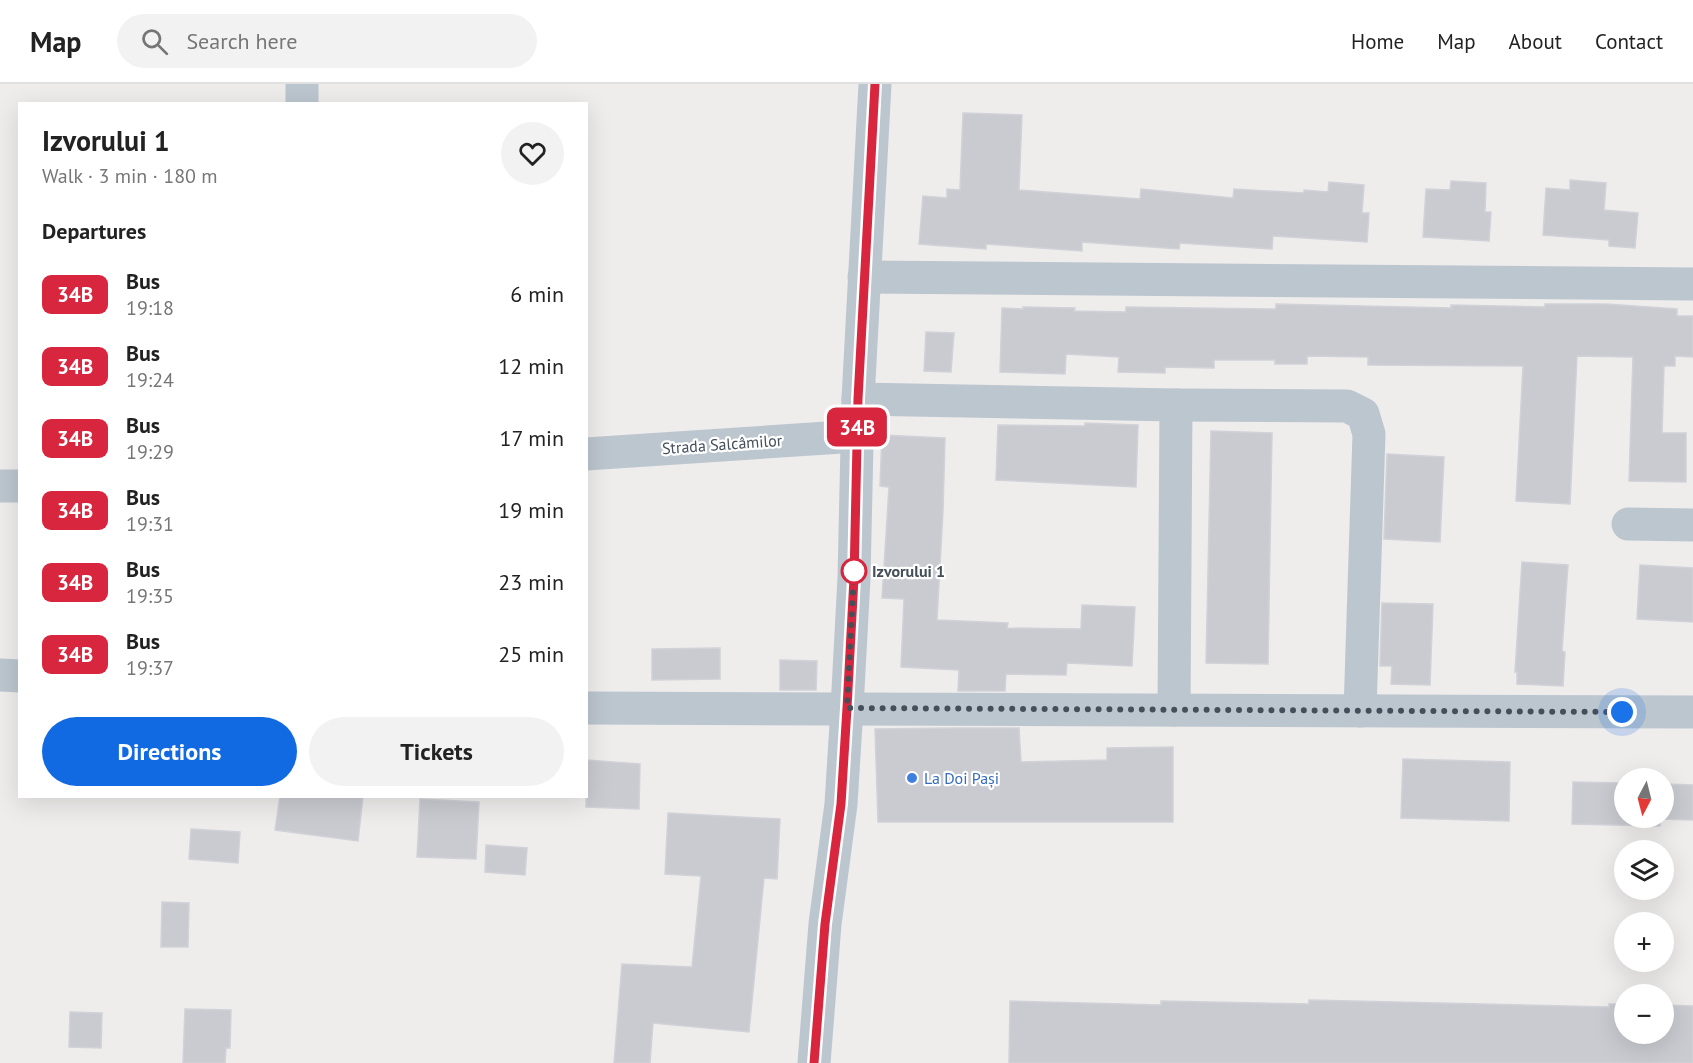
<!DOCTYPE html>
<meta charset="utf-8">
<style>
body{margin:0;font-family:"PT Sans",sans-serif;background:#f2f2f2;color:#222;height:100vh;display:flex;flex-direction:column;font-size:22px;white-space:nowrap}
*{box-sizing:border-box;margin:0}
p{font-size:20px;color:#767676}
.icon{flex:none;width:33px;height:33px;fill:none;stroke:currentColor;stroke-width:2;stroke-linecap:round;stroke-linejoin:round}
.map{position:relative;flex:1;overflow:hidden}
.drawer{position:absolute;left:18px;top:18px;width:570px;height:696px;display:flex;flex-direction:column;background:#fff;border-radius:0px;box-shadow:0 6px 24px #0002}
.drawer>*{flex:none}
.badge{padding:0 12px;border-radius:9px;font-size:21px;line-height:39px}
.needle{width:39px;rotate:187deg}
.controls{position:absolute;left:1614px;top:684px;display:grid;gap:12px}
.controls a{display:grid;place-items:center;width:60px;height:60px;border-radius:50%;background:#fff;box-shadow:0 6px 24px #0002;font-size:30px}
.you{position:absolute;width:30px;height:30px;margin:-15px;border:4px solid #fff;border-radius:50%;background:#1a73e8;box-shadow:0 0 0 9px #1a73e833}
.map>.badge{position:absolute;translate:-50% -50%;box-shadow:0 0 0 3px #fff}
h2{padding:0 24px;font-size:22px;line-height:54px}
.round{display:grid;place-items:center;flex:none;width:63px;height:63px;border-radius:32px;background:#f2f2f2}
.headline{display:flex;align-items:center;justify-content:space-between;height:102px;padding:0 24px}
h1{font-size:28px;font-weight:600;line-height:45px}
.cta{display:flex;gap:12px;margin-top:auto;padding:12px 24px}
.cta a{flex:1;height:69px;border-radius:36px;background:#126ae3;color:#fff;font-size:24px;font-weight:600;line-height:69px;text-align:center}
.cta a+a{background:#f2f2f2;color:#222}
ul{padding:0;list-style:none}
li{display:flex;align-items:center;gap:18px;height:72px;padding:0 24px}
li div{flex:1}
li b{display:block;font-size:22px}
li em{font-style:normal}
li .badge{min-width:66px;font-weight:700;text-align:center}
header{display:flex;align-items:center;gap:36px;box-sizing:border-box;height:84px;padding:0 30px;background:#fff;border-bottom:2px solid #e0e0e0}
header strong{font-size:28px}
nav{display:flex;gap:33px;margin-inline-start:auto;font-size:21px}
.search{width:420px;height:54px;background:#f2f2f2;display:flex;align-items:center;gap:15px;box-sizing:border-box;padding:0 21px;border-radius:33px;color:#767676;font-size:22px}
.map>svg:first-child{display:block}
.building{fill:#c9cbd1;stroke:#d0d2d8;stroke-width:1.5}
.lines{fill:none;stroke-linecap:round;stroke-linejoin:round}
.street{stroke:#bcc6cf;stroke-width:33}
.line-casing{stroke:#fff;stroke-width:14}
.line{stroke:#d7263d;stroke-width:9}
.walk{stroke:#444f5a;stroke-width:6;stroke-dasharray:0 10.8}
.stop-dot{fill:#fff;stroke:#d7263d;stroke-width:3}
.shop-dot{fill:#3f7fe0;stroke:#fff;stroke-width:2}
.labels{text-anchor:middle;stroke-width:4.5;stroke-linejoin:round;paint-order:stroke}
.street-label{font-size:16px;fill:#444f5a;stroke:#fff}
.stop-label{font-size:16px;font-weight:bold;fill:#444f5a;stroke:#fff;text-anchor:start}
.shop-label{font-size:16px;fill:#366cbe;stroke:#fff;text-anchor:start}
</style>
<header>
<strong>Map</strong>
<div class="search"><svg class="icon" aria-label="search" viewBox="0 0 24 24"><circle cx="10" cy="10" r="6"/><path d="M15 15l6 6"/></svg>Search here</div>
<nav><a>Home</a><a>Map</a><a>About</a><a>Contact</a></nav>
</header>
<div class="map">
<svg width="1693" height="979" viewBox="0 0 1693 979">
<rect width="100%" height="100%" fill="#efecec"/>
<!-- building -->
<g class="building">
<path d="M 963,29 L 1022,31 L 1019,106 L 1140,115 L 1141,105 L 1233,114 L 1234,105 L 1304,109 L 1304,106 L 1328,108 L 1329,98 L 1364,101 L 1362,129 L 1369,129 L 1367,158 L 1273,152 L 1272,165 L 1180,159 L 1179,165 L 1082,158 L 1082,167 L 986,160 L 986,165 L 919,160 L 923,112 L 947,114 L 947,105 L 960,106 Z"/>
<path d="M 1570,96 L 1606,99 L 1604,126 L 1638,129 L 1635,164 L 1609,162 L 1609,156 L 1543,151 L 1546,104 L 1570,106 Z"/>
<path d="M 1451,97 L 1486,99 L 1485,128 L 1491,128 L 1489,157 L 1423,153 L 1426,105 L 1450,106 Z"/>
<path d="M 1276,220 L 1451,224 L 1451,221 L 1545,223 L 1545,220 L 1606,220 L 1677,225 L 1677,232 L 1693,232 L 1693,273 L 1675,272 L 1675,282 L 1664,282 L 1662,349 L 1686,349 L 1686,398 L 1629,397 L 1633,273 L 1577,272 L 1570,420 L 1516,417 L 1523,282 L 1368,281 L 1368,273 L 1307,272 L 1307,280 L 1275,280 L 1275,276 L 1214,276 L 1214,284 L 1165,283 L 1165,289 L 1118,288 L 1119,273 L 1066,270 L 1065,290 L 1000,288 L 1002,224 L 1023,225 L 1023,223 L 1075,224 L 1074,227 L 1126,228 L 1126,223 L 1276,225 Z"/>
<path d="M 926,248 L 954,249 L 951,288 L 924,287 Z"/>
<path d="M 1085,339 L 1138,341 L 1136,403 L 996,396 L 998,341 L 1085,342 Z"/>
<path d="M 1211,347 L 1272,349 L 1268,580 L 1206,579 Z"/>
<path d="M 882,351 L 945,354 L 943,427 L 937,536 L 1008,539 L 1007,544 L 1081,545 L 1082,521 L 1135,523 L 1132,582 L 1067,579 L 1066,591 L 1006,590 L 1005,607 L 958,607 L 959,586 L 901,583 L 904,515 L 882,514 L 889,403 L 880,402 Z"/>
<path d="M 1387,370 L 1444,373 L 1440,458 L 1384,455 Z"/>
<path d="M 1522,478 L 1568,481 L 1562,567 L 1565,568 L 1563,602 L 1517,600 L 1517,588 L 1515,588 Z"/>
<path d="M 1640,481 L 1693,484 L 1693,538 L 1637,535 Z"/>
<path d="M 1382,519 L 1433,520 L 1430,601 L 1391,600 L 1392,582 L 1380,582 Z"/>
<path d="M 720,564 L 720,595 L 652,596 L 652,565 Z"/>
<path d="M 780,576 L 817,577 L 816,606 L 780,606 Z"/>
<path d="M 957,644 L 1019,644 L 1021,678 L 1107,676 L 1107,664 L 1173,663 L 1173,738 L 878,738 L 875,645 Z"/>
<path d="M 1403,675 L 1510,678 L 1509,737 L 1401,734 Z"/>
<path d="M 586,676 L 640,680 L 639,725 L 586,723 Z"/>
<path d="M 1573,698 L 1624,699 L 1624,734 L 1664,734 L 1664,700 L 1693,701 L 1693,736 L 1661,735 L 1660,742 L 1572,740 Z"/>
<path d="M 280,712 L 363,712 L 358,757 L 275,746 Z"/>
<path d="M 420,715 L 479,718 L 476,775 L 417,773 Z"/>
<path d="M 668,729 L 780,735 L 777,795 L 764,794 L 749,948 L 653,939 L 650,979 L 614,979 L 622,880 L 692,883 L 701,792 L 665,790 Z"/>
<path d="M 191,745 L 240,748 L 238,779 L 189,775 Z"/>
<path d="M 486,761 L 527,764 L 525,791 L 485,788 Z"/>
<path d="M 162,818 L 189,819 L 188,863 L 161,863 Z"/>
<path d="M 1309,916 L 1609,923 L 1609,920 L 1624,920 L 1624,950 L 1664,950 L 1664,921 L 1693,922 L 1693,979 L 1009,979 L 1010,917 L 1161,921 L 1161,917 L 1309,920 Z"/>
<path d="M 185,925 L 231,926 L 230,964 L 226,964 L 225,979 L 183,979 Z"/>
<path d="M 70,928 L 102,929 L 101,964 L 69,963 Z"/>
</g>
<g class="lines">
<!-- street -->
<g class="street">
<path d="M 302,0 L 302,20"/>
<path d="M 864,193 L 1693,200"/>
<path d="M 858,315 L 1176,321 L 1174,626"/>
<path d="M 1176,321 L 1347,322 L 1363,330 L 1369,350 L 1360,627"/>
<path d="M 586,370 L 857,352"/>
<path d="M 0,402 L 20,402"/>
<path d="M 1628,440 L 1693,441"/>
<path d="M 0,591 L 20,592"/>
<path d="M 586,624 L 1693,628"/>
<path d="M 814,979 L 825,840 L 841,720 L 847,624 L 854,494 L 858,315 L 875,0"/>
</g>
</g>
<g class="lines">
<!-- line casing -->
<g class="line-casing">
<path id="line" d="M 814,979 L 825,840 L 841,720 L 847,624 L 854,494 L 858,315 L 875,0"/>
</g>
<!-- line -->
<use href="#line" class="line"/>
<!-- walk -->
<path class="walk" d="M 854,487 L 847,624 L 1622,628"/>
</g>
<!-- markers -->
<circle class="stop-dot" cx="854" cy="487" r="12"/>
<circle class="shop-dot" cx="912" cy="694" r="6"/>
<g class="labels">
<!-- street labels -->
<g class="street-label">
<text transform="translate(722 360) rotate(-4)" y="6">Strada Salcâmilor</text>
</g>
<!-- stop labels -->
<g class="stop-label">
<text x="872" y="493">Izvorului 1</text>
</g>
<!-- shop labels -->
<g class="shop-label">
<text x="924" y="700">La Doi Pași</text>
</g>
</g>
</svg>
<div class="controls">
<a><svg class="needle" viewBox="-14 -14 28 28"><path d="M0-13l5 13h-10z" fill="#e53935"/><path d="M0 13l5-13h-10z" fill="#767676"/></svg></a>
<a><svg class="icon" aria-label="layers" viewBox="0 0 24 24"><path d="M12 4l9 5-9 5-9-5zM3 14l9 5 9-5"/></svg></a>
<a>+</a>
<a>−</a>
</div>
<div class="you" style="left:1622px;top:628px"></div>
<b class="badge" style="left:857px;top:343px;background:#d7263d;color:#fff">34B</b>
<section class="drawer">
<div class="headline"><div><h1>Izvorului 1</h1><p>Walk · 3 min · 180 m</p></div><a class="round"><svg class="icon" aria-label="heart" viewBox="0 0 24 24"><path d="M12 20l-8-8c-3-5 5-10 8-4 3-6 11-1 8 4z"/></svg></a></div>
<h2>Departures</h2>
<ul>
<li><span class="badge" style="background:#d7263d;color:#fff">34B</span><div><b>Bus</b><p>19:18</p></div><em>6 min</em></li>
<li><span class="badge" style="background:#d7263d;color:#fff">34B</span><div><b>Bus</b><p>19:24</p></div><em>12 min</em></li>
<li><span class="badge" style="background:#d7263d;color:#fff">34B</span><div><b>Bus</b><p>19:29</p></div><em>17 min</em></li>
<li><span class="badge" style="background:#d7263d;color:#fff">34B</span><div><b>Bus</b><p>19:31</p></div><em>19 min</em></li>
<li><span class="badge" style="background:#d7263d;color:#fff">34B</span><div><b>Bus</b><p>19:35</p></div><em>23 min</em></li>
<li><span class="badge" style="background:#d7263d;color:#fff">34B</span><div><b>Bus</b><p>19:37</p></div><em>25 min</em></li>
</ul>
<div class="cta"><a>Directions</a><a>Tickets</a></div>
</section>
</div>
